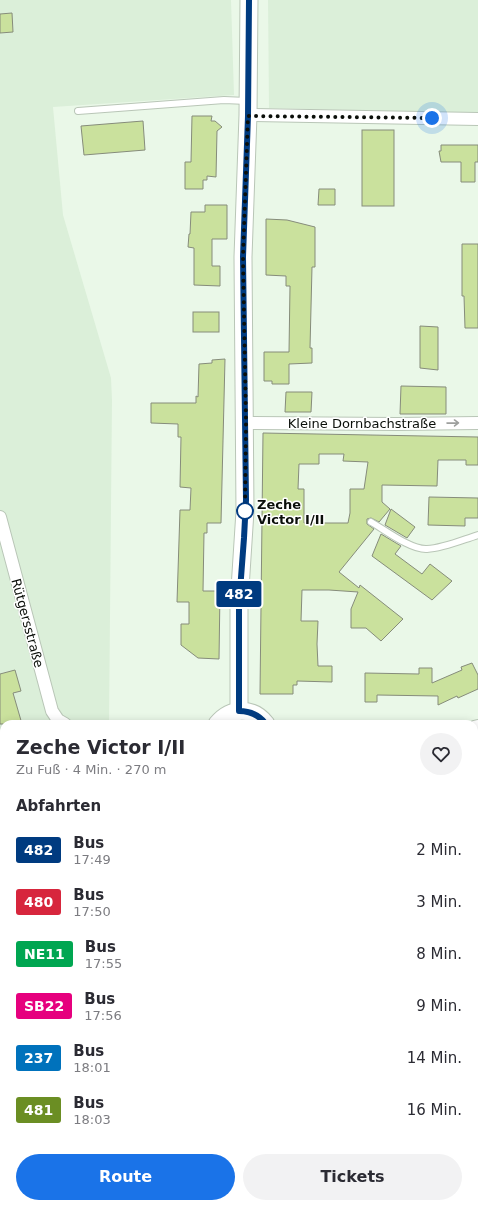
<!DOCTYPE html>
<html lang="de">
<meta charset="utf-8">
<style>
body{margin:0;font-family:"DejaVu Sans",sans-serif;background:#f2f2f3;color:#2b2b33;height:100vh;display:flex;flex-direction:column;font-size:15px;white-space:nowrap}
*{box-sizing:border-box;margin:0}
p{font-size:13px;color:#7c7c81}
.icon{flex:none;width:22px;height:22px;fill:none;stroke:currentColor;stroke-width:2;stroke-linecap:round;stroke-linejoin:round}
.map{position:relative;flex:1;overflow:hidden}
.panel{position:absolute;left:0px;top:720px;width:478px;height:488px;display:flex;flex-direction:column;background:#fff;border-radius:12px 12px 0 0;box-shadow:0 2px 10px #0003}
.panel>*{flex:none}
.badge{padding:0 8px;border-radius:3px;font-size:14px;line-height:26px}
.you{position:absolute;width:20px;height:20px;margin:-10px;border:3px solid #fff;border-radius:50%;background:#1a73e8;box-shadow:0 0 0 6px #1a73e833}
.map>.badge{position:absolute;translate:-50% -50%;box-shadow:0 0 0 2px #fff}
h2{padding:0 16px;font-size:15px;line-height:36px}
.round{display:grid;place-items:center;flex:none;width:42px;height:42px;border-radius:21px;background:#f2f2f3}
.head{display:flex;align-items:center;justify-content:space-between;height:68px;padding:0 16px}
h1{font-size:19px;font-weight:700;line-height:30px}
.primary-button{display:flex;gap:8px;margin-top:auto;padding:8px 16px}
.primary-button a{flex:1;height:46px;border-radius:24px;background:#1a73e8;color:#fff;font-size:16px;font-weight:700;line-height:46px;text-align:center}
.primary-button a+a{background:#f2f2f3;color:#2b2b33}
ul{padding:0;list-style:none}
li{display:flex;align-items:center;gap:12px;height:52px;padding:0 16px}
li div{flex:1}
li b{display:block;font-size:15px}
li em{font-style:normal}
li .badge{min-width:44px;font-weight:700;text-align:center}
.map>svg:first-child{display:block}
.built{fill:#dbefd9}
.green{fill:#d3ce8e}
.building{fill:#cae19d;stroke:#868c7b;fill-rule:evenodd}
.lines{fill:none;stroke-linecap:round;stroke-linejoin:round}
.service-casing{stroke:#b9c6b7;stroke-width:8}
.minor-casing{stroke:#b9c6b7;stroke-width:14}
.secondary-casing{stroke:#b9c6b7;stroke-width:19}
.path{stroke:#7b847a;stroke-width:2.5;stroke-dasharray:2 2;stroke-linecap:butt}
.service{stroke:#fff;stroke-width:6}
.minor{stroke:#fff;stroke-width:12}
.secondary{stroke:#fff;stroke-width:17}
.rail{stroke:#697167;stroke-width:3;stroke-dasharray:8 4;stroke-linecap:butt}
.oneway{stroke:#9d9f9d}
.line-casing{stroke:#fff;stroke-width:9}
.line{stroke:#003b80;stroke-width:6}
.walk{stroke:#0b0f0a;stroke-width:4;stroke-dasharray:0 7.2}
.stop-dot{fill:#fff;stroke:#003b80;stroke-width:2}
.labels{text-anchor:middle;stroke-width:3;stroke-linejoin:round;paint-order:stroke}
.street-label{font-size:13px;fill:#0b0f0a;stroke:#fff}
.stop-label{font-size:13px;font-weight:bold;fill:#0b0f0a;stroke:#fff;text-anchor:start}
</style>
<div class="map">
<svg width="478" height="1208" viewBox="0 0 478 1208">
<rect width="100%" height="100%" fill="#eaf8e8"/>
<!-- built -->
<g class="built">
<path d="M 0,0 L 231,0 L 234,95 L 53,107 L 63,215 L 111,378 L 112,400 L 109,724 L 4,724 L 4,1204 L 64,1204 L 50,1208 L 0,1206 Z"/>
<path d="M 268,0 L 478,0 L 478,113 L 269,108 Z"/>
<path d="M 478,1148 L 478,1206 L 473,1208 L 361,1208 L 360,1204 L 474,1204 L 474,1149 Z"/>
</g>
<!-- green -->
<g class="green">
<path d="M 474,1101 L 478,1101 L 478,1148 L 474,1149 Z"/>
<path d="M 64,1204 L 215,1204 L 206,1208 L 50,1208 Z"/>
</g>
<!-- building -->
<g class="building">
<path d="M 12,13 L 13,32 L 0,33 L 0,14 Z"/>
<path d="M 192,116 L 212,116 L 211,121 L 215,121 L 222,127 L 217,131 L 216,177 L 207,176 L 207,180 L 203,180 L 203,189 L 185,189 L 185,162 L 191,162 Z"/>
<path d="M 143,121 L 145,150 L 84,155 L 81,126 Z"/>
<rect x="362" y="130" width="32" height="76"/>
<path d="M 441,145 L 478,145 L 478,162 L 475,162 L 475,182 L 461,182 L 461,162 L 441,162 L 439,151 L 441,151 Z"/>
<path d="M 319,189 L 335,189 L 335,205 L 318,205 Z"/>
<path d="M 205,205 L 227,205 L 227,239 L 212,239 L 212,266 L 220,266 L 220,286 L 194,285 L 194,248 L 188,247 L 189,234 L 190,234 L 191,212 L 205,212 Z"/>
<path d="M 266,219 L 287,220 L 315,227 L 315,267 L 312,267 L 310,348 L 312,348 L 312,363 L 289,364 L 289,384 L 272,384 L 272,381 L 264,381 L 264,352 L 289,352 L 290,286 L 286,286 L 286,276 L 266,275 Z"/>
<path d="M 462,244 L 478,244 L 478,328 L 465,328 L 464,296 L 462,296 Z"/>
<rect x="193" y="312" width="26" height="20"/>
<path d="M 420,326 L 438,327 L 438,370 L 420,368 Z"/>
<path d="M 225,359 L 221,523 L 207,523 L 207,533 L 204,533 L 203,591 L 220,591 L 219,659 L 198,658 L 181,645 L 181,624 L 189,624 L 189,602 L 177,602 L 180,510 L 190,510 L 191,488 L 180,487 L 181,437 L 178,437 L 178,424 L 151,423 L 151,403 L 196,403 L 196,396 L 198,397 L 199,364 L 212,363 L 212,360 Z"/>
<path d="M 401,386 L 446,387 L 446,414 L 400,414 Z"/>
<path d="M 286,392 L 312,392 L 311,412 L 285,412 Z"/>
<path d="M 263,433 L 478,437 L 478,465 L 466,465 L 466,460 L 438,460 L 437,486 L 382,485 L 382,502 L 390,509 L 379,522 L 371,518 L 367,519 L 367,524 L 374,529 L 339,572 L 359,588 L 360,585 L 403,619 L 381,641 L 366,628 L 351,628 L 351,609 L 358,592 L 329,590 L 302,590 L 301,621 L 318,621 L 317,644 L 318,666 L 332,666 L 332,682 L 297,681 L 297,685 L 293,685 L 293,694 L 260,694 ZM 319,454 L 344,454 L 343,461 L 368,462 L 364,489 L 350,489 L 350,513 L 348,523 L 304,523 L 304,489 L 298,489 L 299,464 L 319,464 Z"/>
<path d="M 429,497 L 478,498 L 478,518 L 465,518 L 465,526 L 428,525 Z"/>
<path d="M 391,509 L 415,527 L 407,538 L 385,525 Z"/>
<path d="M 381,534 L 401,546 L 395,554 L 422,574 L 430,564 L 452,581 L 432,600 L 372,556 Z"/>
<path d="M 472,663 L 478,675 L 478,689 L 458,698 L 457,696 L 438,705 L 438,696 L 377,695 L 377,702 L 365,702 L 365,673 L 419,674 L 419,668 L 432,668 L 432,683 L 462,670 L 461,667 Z"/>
<path d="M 15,670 L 21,691 L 13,693 L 22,724 L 0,724 L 0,674 Z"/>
</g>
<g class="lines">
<!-- service casing -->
<g class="service-casing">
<g id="service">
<path d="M 78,111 L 224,100 L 247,101"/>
<path d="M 371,522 C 385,530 411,550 427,549 C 444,548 462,540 478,535"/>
</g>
</g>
<!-- minor casing -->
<g class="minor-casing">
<g id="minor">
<path d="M 248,115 L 478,119"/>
<path d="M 246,423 L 397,424 L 478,423"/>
<path d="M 0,517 L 52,711 L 58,720 L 65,724"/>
<path d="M 474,727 L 478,726"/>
<path d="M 474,853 L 478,863"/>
<path d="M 0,933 L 4,932"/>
<path d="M 474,1015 L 478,1014"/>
</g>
</g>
<!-- secondary casing -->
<g class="secondary-casing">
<g id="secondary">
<path d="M 239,711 L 239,604 L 245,511 L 243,257 L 248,115 L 249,0"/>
<path d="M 217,724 C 231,707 253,707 266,724"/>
<path d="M 344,1204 L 345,1208"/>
</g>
</g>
<!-- path -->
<g class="path">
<path d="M 0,741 L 4,740"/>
<path d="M 0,770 L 4,769"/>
<path d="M 258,1204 L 259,1204"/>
<path d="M 73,1208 L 86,1204"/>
</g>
<!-- service -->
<use href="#service" class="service"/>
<!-- minor -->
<use href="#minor" class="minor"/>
<!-- secondary -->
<use href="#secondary" class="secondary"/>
<!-- rail -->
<g class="rail">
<path d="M 474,1188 L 478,1187"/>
<path d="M 474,1197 L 478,1195"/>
<path d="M 428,1208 L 437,1204"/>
<path d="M 451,1208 L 459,1204"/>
</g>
</g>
<!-- one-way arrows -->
<defs><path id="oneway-shaft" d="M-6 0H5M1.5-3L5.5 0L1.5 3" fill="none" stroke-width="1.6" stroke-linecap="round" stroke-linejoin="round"/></defs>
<use class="oneway" href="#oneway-shaft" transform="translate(453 423) rotate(-1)"/>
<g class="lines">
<!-- line casing -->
<g class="line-casing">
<path id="line" d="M 249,0 L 248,116 L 243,257 L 246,500 L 244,538 L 239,604 L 239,711 C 251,711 259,715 266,724"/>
</g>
<!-- line -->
<use href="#line" class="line"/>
<!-- walk -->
<path class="walk" d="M 245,511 L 246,423 L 243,257 L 248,116 L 432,118"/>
</g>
<!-- markers -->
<circle class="stop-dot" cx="245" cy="511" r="8"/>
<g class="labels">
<!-- street labels -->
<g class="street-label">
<text x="362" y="428">Kleine Dornbachstraße</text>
<text transform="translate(28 623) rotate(75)" y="5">Rütgersstraße</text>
</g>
<!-- stop labels -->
<g class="stop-label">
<text x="257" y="509">Zeche<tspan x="257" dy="15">Victor I/II</tspan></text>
</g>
</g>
</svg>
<div class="you" style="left:432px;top:118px"></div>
<b class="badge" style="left:239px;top:594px;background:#003b80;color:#fff">482</b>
<section class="panel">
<div class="head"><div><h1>Zeche Victor I/II</h1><p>Zu Fuß · 4 Min. · 270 m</p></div><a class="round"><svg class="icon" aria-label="heart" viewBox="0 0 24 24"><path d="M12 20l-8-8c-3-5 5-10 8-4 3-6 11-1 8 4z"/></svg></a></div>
<h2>Abfahrten</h2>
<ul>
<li><span class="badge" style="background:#003b80;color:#fff">482</span><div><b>Bus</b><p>17:49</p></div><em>2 Min.</em></li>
<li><span class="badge" style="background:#d7263d;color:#fff">480</span><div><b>Bus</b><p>17:50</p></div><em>3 Min.</em></li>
<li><span class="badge" style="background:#00a651;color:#fff">NE11</span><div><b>Bus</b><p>17:55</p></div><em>8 Min.</em></li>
<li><span class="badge" style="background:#e6007e;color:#fff">SB22</span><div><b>Bus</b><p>17:56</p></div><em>9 Min.</em></li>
<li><span class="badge" style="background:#0072bc;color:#fff">237</span><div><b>Bus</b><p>18:01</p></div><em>14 Min.</em></li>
<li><span class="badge" style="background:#6b8e23;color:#fff">481</span><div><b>Bus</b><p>18:03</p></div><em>16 Min.</em></li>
</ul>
<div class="primary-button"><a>Route</a><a>Tickets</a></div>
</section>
</div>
